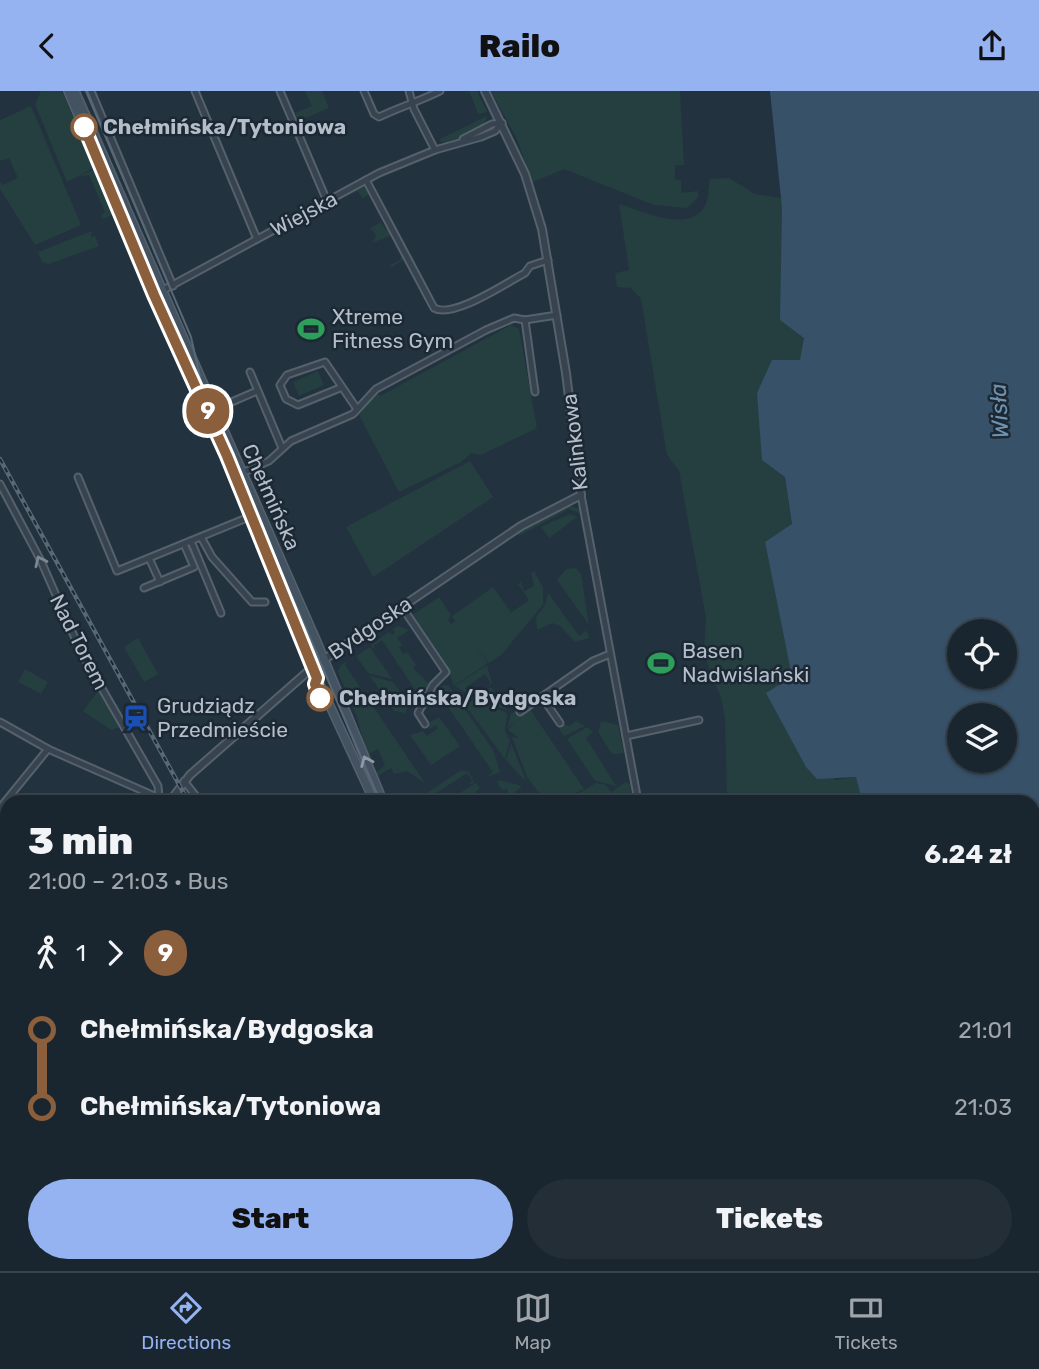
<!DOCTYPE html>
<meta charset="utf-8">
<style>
body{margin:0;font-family:Rubik,sans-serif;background:#232e37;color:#f1f3f6;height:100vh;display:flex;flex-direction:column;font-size:26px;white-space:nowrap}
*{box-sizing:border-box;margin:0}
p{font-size:23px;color:#9fa5aa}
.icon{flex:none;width:38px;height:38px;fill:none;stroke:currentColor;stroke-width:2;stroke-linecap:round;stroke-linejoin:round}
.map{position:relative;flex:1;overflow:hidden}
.sheet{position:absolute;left:0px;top:704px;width:1040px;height:478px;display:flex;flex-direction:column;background:#1a262f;border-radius:21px 21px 0 0;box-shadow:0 2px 5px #0004,0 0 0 2px #38434b}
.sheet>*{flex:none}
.badge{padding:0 14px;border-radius:23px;font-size:24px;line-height:46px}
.buttons{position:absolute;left:947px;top:528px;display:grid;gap:14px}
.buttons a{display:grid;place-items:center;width:70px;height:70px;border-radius:50%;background:#1a262f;box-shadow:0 2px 5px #0004,0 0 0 2px #38434b;font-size:35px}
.map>.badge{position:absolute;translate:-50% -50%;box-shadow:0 0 0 4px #fff}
.legs{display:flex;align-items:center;gap:10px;height:77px;padding:0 28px;font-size:23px}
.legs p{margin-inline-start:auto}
.summary{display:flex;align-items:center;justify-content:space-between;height:119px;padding:0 28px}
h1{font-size:38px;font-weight:800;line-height:52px}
.action{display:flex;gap:14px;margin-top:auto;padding:14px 28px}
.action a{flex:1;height:80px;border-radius:42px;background:#95b2f1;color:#111;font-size:28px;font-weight:800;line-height:80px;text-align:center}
.action a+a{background:#232e37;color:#f1f3f6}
ul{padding:0 28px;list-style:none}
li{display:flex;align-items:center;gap:24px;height:77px;font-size:26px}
li i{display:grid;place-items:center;width:10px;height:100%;margin:0 9px;background:currentColor}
li i::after{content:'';width:18px;height:18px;margin:-9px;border:5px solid;border-radius:50%;background:#1a262f}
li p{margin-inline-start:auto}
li:first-child i{background:linear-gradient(#0000 50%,currentColor 0)}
li:last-child i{background:linear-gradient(currentColor 50%,#0000 0)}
header{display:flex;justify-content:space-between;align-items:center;height:91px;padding:0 28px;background:#95b2f1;color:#111;font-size:32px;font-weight:800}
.menu{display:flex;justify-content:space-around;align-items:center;height:98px;border-top:2px solid #38434b;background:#1a262f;font-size:19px;color:#9fa5aa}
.menu a{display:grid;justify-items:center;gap:4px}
.menu .active{color:#95b2f1}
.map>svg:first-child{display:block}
.green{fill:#253f40}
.water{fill:#375169;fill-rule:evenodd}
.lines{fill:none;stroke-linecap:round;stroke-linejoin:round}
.minor-casing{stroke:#55616c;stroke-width:9}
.tertiary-casing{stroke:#55616c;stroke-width:10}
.secondary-casing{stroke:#55616c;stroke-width:10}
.primary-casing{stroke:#434f5a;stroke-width:11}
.minor{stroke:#37434e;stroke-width:5}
.tertiary{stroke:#37434e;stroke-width:6}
.secondary{stroke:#445362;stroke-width:7}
.primary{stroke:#55626f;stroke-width:8}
.tram{stroke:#586876;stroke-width:2}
.rail-casing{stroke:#586876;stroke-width:4.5}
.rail{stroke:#1c2833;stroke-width:2;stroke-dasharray:5;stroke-linecap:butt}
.oneway{stroke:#7b8792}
.oneway2{stroke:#8c99a6}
.line-1-casing{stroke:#fff;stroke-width:16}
.line-1{stroke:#8b5e3c;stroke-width:10}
.stop-1-dot{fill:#fff;stroke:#8b5e3c;stroke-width:3.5}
.labels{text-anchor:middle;stroke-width:5;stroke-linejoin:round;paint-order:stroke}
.stop-label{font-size:21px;font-weight:bold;fill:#b3beca;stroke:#1c2833;text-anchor:start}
.street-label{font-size:21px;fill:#b3beca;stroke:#1c2833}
.poi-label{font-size:21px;fill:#b3beca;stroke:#1c2833;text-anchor:start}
.water-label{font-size:23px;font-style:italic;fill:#7192ae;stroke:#1c2833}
</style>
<header><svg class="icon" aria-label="back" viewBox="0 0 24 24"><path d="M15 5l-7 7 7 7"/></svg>Railo<svg class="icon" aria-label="share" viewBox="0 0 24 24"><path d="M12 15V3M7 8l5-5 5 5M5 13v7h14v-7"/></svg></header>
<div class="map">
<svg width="1039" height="1180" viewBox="0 0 1039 1180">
<rect width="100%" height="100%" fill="#22323f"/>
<!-- green -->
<g class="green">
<path d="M 41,0 L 62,0 L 95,76 L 67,91 L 35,13 Z"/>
<path d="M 305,0 L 322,0 L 329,17 L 298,30 L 295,22 L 312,15 Z"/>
<path d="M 469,0 L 477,0 L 487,21 L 478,23 Z"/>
<path d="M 491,0 L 680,0 L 684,74 L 675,74 L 675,89 L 681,89 L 681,102 L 698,100 L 698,106 L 687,117 L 654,114 L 564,78 L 533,91 L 516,46 Z"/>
<path d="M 31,15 L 81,134 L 35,154 L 0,98 L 0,90 L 2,94 L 18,87 L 9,67 L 0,70 L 0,29 Z"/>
<path d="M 90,19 L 150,162 L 148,162 L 87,20 Z"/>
<path d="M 487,25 C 487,38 453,52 441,51 L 440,48 Z"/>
<path d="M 95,78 L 115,123 L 103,128 L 101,124 L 105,121 L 89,84 L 77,86 Z"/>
<path d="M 729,87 L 755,103 L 781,107 L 804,247 L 785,386 L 792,434 L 765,451 L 792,586 L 835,689 L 856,686 L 862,710 L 727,710 L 725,628 L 721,606 L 710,582 L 704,556 L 706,527 L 679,380 L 667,364 L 641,208 L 631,197 L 617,196 L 615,182 L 629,179 L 619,113 C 640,119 684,141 702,119 C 709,112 708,98 710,88 Z"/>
<path d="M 366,94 L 405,168 L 392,176 L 389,175 L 400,169 L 402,164 L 392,144 L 372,152 L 376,144 L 370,137 L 381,131 L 386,139 L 388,137 L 370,103 L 362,107 L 358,100 L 344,106 Z"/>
<path d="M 92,140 L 91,146 L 95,145 L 99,155 L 49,173 L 42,171 L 38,161 Z"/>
<path d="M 511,234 L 519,238 L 537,337 L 481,364 L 471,362 L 461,371 L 399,401 L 359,324 L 376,301 L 380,305 Z"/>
<path d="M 318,280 L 324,294 L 299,305 L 293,291 Z"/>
<path d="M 470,370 L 493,406 L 373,486 L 346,436 Z"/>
<path d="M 570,415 L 578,417 L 581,423 L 569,418 L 519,445 L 519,440 Z"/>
<path d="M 570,423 L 577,426 L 549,447 L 541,436 Z"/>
<path d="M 576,477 L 581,483 L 589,534 L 557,489 L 566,478 Z"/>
<path d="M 534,480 L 543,496 L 543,514 L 502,563 L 489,572 L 472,549 L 488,572 L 454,595 L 449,580 L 411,525 L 439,506 L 451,524 L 448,529 L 451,533 L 455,530 L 452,525 L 493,496 L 511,521 L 502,528 L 529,509 L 518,493 L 521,491 L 524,500 L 534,495 L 531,482 Z"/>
<path d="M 548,502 L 579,545 L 587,539 L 584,532 L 589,547 L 575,551 L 560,535 L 552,532 L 537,539 L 536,526 L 545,514 Z"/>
<path d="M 398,535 L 409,539 L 397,547 L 402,554 L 399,557 L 403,563 L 407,561 L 416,574 L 413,577 L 429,593 L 419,614 L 414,615 L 410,612 L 415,614 L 422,609 L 382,549 L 374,554 L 374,559 L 371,554 L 389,541 L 392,544 L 395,542 L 393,538 Z"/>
<path d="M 138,547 L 158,583 L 144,591 L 124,556 Z"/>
<path d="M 370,556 L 392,588 L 368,582 L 356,565 Z"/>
<path d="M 348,569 L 345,574 L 425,692 L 407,680 L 394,683 L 391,677 L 379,684 L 380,691 L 376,681 L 385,675 L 378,658 L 367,664 L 357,626 L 338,581 L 340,575 Z"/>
<path d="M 487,574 L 492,592 L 488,595 L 490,591 L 485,583 L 465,597 L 470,604 L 474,602 L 471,605 L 455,595 Z"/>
<path d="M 25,578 L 48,591 L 41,603 L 18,591 Z"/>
<path d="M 370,585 L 393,591 L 409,613 L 405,622 L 394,620 Z"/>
<path d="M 444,594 L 449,595 L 493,659 L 500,681 L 487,686 L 493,681 L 439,603 L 432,607 L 430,604 Z"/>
<path d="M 491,596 L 507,619 L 476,608 Z"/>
<path d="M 99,599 L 120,636 L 111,639 L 83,620 Z"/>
<path d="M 473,609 L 507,622 L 505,640 L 510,649 L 505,668 L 465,614 Z"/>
<path d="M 530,618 L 584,698 L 560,710 L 545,710 L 527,686 L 512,646 L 519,647 L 508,639 L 517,628 L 507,638 L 511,623 L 517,619 L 520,625 Z"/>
<path d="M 439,626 L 452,644 L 450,646 L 453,645 L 460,655 L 431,674 L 410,644 L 423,640 L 427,645 L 438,637 L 436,634 L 430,638 L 427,633 Z"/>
<path d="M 576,630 L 585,635 L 564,645 L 558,636 L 563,633 L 570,635 Z"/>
<path d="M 601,630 L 618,634 L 624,662 L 612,663 L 598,641 Z"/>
<path d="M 587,636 L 593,641 L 586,647 L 616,695 L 595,690 L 567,648 Z"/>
<path d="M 511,652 L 525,687 L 524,689 L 506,669 Z"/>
<path d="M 461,679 L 469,681 L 474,692 L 469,694 L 472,690 L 467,682 L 427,708 L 424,704 Z"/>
<path d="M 499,689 L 522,695 L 505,710 L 497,710 L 508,700 L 507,697 L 503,700 L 497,692 Z"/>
<path d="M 625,691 L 630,693 L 631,704 L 624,709 L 620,703 L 618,705 L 623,710 L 619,710 L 612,701 Z"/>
<path d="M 476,692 L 480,697 L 473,703 L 474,709 L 447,710 Z"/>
<path d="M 596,692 L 606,694 L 617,710 L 609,710 L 606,706 L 599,710 L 566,710 Z"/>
<path d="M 112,1174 L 150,1174 L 146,1180 L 109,1180 Z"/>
<path d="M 536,1174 L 568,1174 L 570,1180 L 536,1180 Z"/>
<path d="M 891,1174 L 973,1174 L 974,1178 L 891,1180 Z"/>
</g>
<!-- water -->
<path class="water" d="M 770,0 L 1039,0 L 1039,1092 L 1036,1089 L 1034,1092 L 1039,1107 L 1039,1180 L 974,1180 L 973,1174 L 1032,1174 L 1032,710 L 862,710 L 856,686 L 817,688 L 806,676 L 766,602 L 792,586 L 765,451 L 792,433 L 785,386 L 762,369 L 757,302 L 772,269 L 800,269 L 804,247 L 780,229 L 782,117 ZM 959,541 L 1004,541 L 1004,586 L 959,586 ZM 959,625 L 1004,625 L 1004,670 L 959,670 Z"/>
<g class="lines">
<!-- minor casing -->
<g class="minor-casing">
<g id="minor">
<path d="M 91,0 L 173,195"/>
<path d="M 195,0 L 257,148"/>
<path d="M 280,0 L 327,110"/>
<path d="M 364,0 L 374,23 L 379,26 C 400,16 420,10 440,0"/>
<path d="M 409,0 L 414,18 L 435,59"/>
<path d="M 463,48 L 492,33 L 502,32"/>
<path d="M 366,89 L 434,217 C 453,228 506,192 525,182 L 530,175 L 548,169"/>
<path d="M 154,204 L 379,82 L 435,59 L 481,46 L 495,40 L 502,32"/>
<path d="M 525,229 L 535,301"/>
<path d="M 250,281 L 282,357"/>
<path d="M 340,297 L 298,314 L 286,308 L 280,294 L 287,284 L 325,271 L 357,318"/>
<path d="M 227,313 L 257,300"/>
<path d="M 235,385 L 269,370 L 291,350 L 353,323 L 376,298 L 486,239 L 514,227 L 525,229 L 557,224"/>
<path d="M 78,386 L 117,480 L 259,422"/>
<path d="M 0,393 L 41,470 L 81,561 L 158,695 L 159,707"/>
<path d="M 581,404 L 638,710"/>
<path d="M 201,446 L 212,466 L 252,511 L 265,511"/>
<path d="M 191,450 L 221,522"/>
<path d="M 149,467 L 160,491"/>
<path d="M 144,497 L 194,476 L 184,453"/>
<path d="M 402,516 L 446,581 L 433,594 L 418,622 L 425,633"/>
<path d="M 542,606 L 560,632"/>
<path d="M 520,621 L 593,570 L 610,563"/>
<path d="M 0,631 L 48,658 L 166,710"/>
<path d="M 626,645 L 699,629"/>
<path d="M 184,690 L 200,710"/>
<path d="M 0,717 L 48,658"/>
<path d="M 0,822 L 7,825"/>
<path d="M 621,1174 L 623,1180"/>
<path d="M 661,1174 L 662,1180"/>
<path d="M 232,1180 L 241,1174"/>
<path d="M 344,1180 L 349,1174"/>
<path d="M 884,1180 L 884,1174"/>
</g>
</g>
<!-- tertiary casing -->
<g class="tertiary-casing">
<g id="tertiary">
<path d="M 170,710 L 190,684 L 313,576 L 521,435 L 581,404 L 566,282 L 542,138 L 525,83 L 485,0"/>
<path d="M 0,1105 L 7,1095"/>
<path d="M 0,1127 L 7,1110"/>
</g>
</g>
<!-- secondary casing -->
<g class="secondary-casing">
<g id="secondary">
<path d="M 68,0 L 154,204 L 214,335 L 317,587 L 374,710"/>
<path d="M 75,0 L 317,551 L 383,710"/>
<path d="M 0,1142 L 0,1157"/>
<path d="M 0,1171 L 12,1180"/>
<path d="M 22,1174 L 29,1180"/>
<path d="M 574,1174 L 577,1180"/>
<path d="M 584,1174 L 587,1180"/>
</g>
</g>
<!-- primary casing -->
<g class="primary-casing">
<g id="primary">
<path d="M 1032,1102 L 1039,1101"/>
<path d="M 771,1180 L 783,1174"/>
</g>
</g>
<!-- minor -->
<use href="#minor" class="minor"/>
<!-- tertiary -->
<use href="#tertiary" class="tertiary"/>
<!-- secondary -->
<use href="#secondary" class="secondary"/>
<!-- primary -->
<use href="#primary" class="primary"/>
<!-- tram -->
<g class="tram">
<path d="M 86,0 L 191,246 L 203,299 L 380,710"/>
<path d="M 580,1174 L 582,1180"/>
</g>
<!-- rail casing -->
<g class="rail-casing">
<g id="rail">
<path d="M 0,368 L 188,710"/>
<path d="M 1032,1097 L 1039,1095"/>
<path d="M 534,1180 L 534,1174"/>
<path d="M 744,1180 L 755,1174"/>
</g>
</g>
<!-- rail -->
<use href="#rail" class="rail"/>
</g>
<!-- one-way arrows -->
<defs><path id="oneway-chevron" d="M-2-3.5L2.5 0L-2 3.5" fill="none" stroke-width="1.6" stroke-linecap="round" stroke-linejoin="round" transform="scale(1.75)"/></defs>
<use class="oneway" href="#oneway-chevron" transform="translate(40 470) rotate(-115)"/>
<use class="oneway2" href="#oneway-chevron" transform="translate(366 670) rotate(-113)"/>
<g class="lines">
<!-- line-1 casing -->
<g class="line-1-casing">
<path id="line-1" d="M 84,36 L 154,204 L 227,365 L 317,587 L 315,593 L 320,607"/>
</g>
<!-- line-1 -->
<use href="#line-1" class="line-1"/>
</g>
<!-- icons -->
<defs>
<g id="stadium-bare" transform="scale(2.1)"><path d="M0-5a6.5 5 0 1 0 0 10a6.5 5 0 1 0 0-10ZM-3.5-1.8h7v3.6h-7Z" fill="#2e9e5b" stroke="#1c2833" stroke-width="2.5" paint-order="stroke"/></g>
<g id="station-bare" transform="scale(2.1)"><path d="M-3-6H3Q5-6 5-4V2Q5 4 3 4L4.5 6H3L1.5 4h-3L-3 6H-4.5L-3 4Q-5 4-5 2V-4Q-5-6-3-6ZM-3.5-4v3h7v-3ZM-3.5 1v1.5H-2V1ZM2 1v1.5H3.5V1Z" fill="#1a4fb4" stroke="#1c2833" stroke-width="2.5" paint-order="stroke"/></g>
</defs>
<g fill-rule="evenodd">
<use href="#stadium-bare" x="311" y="238"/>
<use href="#stadium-bare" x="661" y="572"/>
<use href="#station-bare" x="136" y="627"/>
</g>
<!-- markers -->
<g class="stop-1-dot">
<circle cx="84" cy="36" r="12"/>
<circle cx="320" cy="607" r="12"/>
</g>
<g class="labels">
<!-- stop labels -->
<g class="stop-label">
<text x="103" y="43">Chełmińska/Tytoniowa</text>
<text x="339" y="614">Chełmińska/Bydgoska</text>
</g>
<!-- street labels -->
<g class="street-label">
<text transform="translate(304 123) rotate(-28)" y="7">Wiejska</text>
<text transform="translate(575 351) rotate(-97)" y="7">Kalinkowa</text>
<text transform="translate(271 406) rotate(66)" y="7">Chełmińska</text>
<text transform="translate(370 537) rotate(-34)" y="7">Bydgoska</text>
<text transform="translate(79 551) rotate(63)" y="7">Nad Torem</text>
</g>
<!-- poi labels -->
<g class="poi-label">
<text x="332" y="233">Xtreme<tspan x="332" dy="24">Fitness Gym</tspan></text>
<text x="682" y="567">Basen<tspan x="682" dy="24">Nadwiślański</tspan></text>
<text x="157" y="622">Grudziądz<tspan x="157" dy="24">Przedmieście</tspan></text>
</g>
<!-- water labels -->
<g class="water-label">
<text transform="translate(999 320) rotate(-93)" y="8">Wisła</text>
</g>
</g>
</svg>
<div class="buttons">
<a><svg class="icon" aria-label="locate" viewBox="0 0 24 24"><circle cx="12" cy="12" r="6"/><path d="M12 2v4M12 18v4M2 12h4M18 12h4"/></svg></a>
<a><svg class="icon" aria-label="layers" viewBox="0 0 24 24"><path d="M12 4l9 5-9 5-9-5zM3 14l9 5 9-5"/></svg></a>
</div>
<b class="badge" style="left:208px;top:320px;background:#8b5e3c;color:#fff">9</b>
<section class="sheet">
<div class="summary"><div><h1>3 min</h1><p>21:00 – 21:03 · Bus</p></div><b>6.24 zł</b></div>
<div class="legs"><svg class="icon" aria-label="walk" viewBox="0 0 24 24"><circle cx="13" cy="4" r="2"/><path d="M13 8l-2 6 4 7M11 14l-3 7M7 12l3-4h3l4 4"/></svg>1<svg class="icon" aria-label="forward" viewBox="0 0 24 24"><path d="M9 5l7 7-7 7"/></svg><b class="badge" style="background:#8b5e3c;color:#fff">9</b></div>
<ul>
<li><i style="color:#8b5e3c"></i><b>Chełmińska/Bydgoska</b><p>21:01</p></li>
<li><i style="color:#8b5e3c"></i><b>Chełmińska/Tytoniowa</b><p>21:03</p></li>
</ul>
<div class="action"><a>Start</a><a>Tickets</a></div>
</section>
</div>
<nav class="menu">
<a class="active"><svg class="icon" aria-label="directions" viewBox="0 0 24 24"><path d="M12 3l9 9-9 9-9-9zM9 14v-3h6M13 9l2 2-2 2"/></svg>Directions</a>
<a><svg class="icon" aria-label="map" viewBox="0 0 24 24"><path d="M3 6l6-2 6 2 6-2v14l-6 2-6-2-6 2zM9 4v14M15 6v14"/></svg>Map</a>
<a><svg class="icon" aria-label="tickets" viewBox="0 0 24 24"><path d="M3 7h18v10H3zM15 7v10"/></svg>Tickets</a>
</nav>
